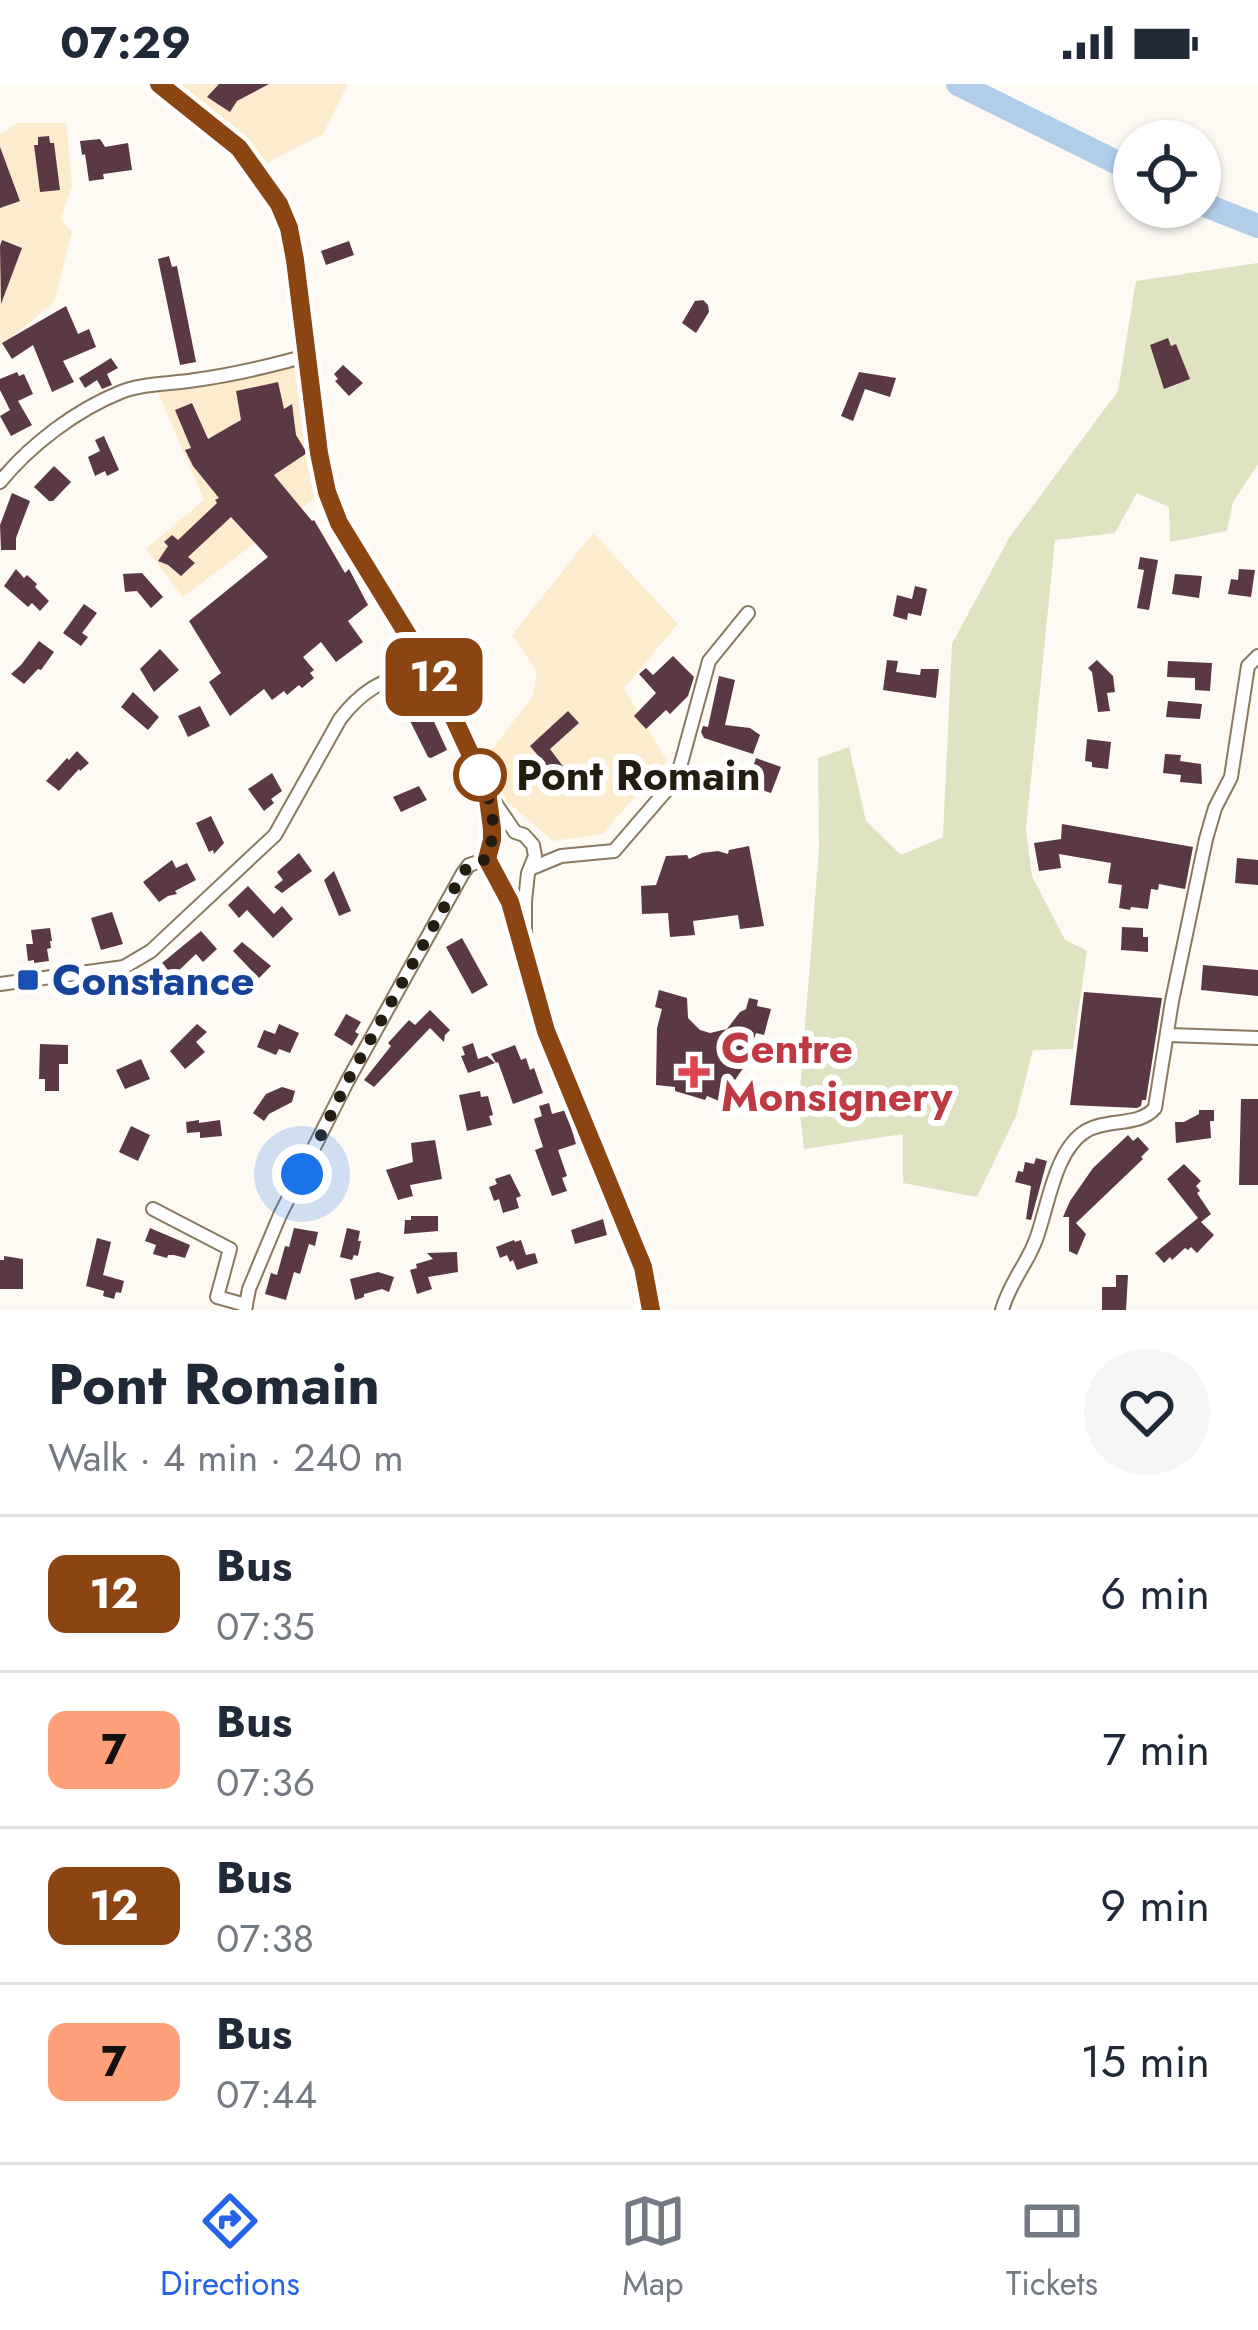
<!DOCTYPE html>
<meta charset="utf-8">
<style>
body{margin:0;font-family:Jost,sans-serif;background:#f6f6f7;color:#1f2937;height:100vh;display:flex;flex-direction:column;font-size:45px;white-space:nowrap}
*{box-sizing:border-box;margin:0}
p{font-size:39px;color:#747a83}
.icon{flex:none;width:66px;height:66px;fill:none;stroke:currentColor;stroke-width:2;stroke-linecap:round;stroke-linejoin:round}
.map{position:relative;height:1226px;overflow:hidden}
.sheet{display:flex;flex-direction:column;background:#fff;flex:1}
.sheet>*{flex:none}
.badge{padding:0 24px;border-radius:18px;font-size:42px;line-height:78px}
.controls{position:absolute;left:1113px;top:36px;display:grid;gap:24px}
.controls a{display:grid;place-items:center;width:108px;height:108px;border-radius:50%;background:#fff;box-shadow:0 3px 9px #0004;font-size:60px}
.you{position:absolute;width:60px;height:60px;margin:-30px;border:9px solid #fff;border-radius:50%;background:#1a73e8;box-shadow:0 0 0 18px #1a73e833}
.map>.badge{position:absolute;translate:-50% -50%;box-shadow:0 0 0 6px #fff}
.round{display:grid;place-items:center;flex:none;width:126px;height:126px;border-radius:63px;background:#f6f6f7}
.head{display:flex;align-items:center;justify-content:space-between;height:204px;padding:0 48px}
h1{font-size:57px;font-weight:700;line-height:90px}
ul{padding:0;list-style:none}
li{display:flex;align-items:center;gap:36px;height:156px;padding:0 48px;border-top:3px solid #e0e1e3}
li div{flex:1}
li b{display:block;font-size:45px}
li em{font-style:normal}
li .badge{min-width:132px;font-weight:700;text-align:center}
.status{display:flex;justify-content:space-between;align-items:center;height:84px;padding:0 60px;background:#fff;direction:ltr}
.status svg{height:33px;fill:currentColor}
.tab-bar{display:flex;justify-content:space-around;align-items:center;height:168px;border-top:3px solid #e0e1e3;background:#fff;font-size:33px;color:#747a83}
.tab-bar a{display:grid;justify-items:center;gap:6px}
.tab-bar .on{color:#2563eb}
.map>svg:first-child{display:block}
.built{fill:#fdebce}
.green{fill:#dfe3c2}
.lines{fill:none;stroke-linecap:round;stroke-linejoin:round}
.river{stroke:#b1cde9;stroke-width:24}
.building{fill:#5a3944}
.minor-casing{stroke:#8a795f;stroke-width:16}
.minor{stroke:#fff;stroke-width:12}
.line-casing{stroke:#fff;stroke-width:27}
.line{stroke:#8b4513;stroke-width:18}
.walk{stroke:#231c11;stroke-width:12;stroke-dasharray:0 21.6}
.stop-dot{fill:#fff;stroke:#8b4513;stroke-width:6}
.transit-dot{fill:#1a4fb4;stroke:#fff;stroke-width:4.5}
.health-dot{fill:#e0444e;stroke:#fff;stroke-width:4.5}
.labels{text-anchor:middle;stroke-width:12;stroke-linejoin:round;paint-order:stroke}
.stop-label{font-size:42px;font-weight:bold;fill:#231c11;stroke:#fff;text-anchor:start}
.transit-label{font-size:42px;font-weight:bold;fill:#164399;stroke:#fff;text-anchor:start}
.health-label{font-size:42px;font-weight:bold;fill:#be3a42;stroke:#fff;text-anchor:start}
</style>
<div class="status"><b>07:29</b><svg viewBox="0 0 49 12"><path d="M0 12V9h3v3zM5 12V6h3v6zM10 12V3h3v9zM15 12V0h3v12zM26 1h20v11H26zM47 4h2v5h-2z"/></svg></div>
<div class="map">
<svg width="1258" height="1226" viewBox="0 0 1258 1226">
<rect width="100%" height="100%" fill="#fdf9f3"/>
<!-- built -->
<g class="built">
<path d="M 177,0 L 348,0 L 323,50 L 263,81 Z"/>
<path d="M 17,39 L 66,39 L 72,102 L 61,134 L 72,148 L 54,218 L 0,263 L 0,51 Z"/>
<path d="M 298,283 L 319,411 L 183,513 L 146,465 L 204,416 L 158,308 Z"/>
<path d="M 593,449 L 678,540 L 624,604 L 667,677 L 602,750 L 553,757 L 507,718 L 488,670 L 533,612 L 537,588 L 512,551 Z"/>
</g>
<!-- green -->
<path class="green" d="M 1258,179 L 1258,380 L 1233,418 L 1227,447 L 1170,458 L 1169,423 L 1137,409 L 1115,449 L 1055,456 L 1026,745 L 1032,792 L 1065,856 L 1087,867 L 1073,965 L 1033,966 L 1016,1032 L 977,1113 L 903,1099 L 903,1050 L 804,1065 L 799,1020 L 819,765 L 818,674 L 849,663 L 866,737 L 901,771 L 943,753 L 952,560 L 1009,454 L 1118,307 L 1136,197 Z"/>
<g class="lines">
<!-- river -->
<g class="river">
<path d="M 958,0 L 1134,87"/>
<path d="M 1200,119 L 1258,142"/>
</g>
</g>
<!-- building -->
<g class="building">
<path d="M 219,0 L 269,0 L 237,17 L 230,28 L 207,13 Z"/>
<path d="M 49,52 L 50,59 L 54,59 L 60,106 L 40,108 L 34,61 L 38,61 L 38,53 Z"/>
<path d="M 100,55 L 105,63 L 128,59 L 132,86 L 103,90 L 104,95 L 89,97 L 85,70 L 82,71 L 80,57 Z"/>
<path d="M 0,63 L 20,117 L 0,124 Z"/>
<path d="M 2,156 L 22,164 L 1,220 L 0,162 Z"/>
<path d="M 349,157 L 354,171 L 326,181 L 321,167 Z"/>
<path d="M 169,172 L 172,183 L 177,182 L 196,278 L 180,281 L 158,175 Z"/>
<path d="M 703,216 L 708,221 L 709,228 L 696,249 L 682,239 L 695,217 Z"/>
<path d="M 66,222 L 78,250 L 89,245 L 96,263 L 63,277 L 74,298 L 52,308 L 33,261 L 12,275 L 2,259 Z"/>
<path d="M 1168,254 L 1171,262 L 1176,260 L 1190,295 L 1164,305 L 1150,261 Z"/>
<path d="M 111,274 L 118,284 L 107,290 L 112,301 L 102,305 L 97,296 L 85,304 L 79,294 Z"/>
<path d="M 343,281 L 363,299 L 349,312 L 335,297 L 338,295 L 334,290 Z"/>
<path d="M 17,288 L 19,292 L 24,290 L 33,310 L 18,317 L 32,341 L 11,352 L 0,332 L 10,326 L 0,306 L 0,295 Z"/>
<path d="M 859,288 L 896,294 L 890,313 L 865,305 L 853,337 L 841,332 Z"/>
<path d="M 278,298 L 284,325 L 292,320 L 296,351 L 307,369 L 274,391 L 312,437 L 314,436 L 345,489 L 349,485 L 368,521 L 348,537 L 363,558 L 336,578 L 321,558 L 303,573 L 314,586 L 310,589 L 314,594 L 302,604 L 299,601 L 287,611 L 284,607 L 272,616 L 264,605 L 230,632 L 209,598 L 221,589 L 189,537 L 268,473 L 231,433 L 188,473 L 195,479 L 181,492 L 168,481 L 158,477 L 168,462 L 164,458 L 172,451 L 178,456 L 217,419 L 215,416 L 219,414 L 193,382 L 185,366 L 191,364 L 175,326 L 192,319 L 208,355 L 241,336 L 236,307 Z"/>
<path d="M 104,352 L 119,386 L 107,392 L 105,387 L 95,392 L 88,373 L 100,367 L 95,356 Z"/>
<path d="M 54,382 L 71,398 L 53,417 L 49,417 L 34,403 Z"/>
<path d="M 12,409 L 30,417 L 16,454 L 16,466 L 1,466 L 0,441 Z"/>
<path d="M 1140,473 L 1158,476 L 1149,526 L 1137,524 L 1144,486 L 1138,485 Z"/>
<path d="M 16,485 L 24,494 L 27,491 L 37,500 L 35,503 L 49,517 L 40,527 L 32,519 L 28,523 L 4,502 Z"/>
<path d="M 1239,485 L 1255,486 L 1251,513 L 1228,510 L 1231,495 L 1238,496 Z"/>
<path d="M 142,489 L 163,513 L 151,524 L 137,507 L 125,508 L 123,490 Z"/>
<path d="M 1175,490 L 1202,492 L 1199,514 L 1172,510 Z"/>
<path d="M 915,502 L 927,505 L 921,532 L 908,529 L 907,536 L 893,532 L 897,511 L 912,515 Z"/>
<path d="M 84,520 L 97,529 L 82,549 L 88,553 L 81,562 L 63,549 Z"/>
<path d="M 39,557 L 54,568 L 41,586 L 38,585 L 24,600 L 11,590 L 21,581 Z"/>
<path d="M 160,565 L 179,586 L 154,608 L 140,585 Z"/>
<path d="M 673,572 L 694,593 L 688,612 L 670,630 L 666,626 L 646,645 L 634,632 L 656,609 L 639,590 L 646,584 L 653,591 Z"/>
<path d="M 887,576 L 898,577 L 896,588 L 920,591 L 921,585 L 939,585 L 936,614 L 883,606 Z"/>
<path d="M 1097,576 L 1113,592 L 1115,608 L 1107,609 L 1110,627 L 1098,628 L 1092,588 L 1088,584 Z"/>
<path d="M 1168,577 L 1212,579 L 1210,607 L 1195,606 L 1195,594 L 1167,593 Z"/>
<path d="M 719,592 L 735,596 L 725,641 L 750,644 L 760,651 L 753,670 L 704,654 L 701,648 L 703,642 L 708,643 Z"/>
<path d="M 415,596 L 447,666 L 431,674 L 428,673 L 394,605 Z"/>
<path d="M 133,608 L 159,633 L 148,646 L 121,623 Z"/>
<path d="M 1168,617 L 1202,620 L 1200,635 L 1166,633 Z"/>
<path d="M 200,622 L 210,642 L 188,653 L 178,632 Z"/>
<path d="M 568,627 L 579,639 L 550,665 L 571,693 L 562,700 L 530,662 Z"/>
<path d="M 1087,655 L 1111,658 L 1108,685 L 1092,683 L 1092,678 L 1085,677 Z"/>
<path d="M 77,667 L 89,679 L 80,687 L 79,685 L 59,707 L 46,697 L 67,674 L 69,676 Z"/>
<path d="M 1165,670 L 1181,671 L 1180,677 L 1201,680 L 1202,700 L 1180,698 L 1181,691 L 1163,689 Z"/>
<path d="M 756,674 L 781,683 L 771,709 L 750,702 L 752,696 L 749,695 Z"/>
<path d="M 272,689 L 282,707 L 271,715 L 274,719 L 264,727 L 248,705 Z"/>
<path d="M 419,702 L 427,716 L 401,728 L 393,713 Z"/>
<path d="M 211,732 L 224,759 L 214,770 L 213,766 L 209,768 L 196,739 Z"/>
<path d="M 1062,740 L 1193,763 L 1185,805 L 1159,800 L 1158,806 L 1151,805 L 1148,825 L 1131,823 L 1130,826 L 1119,824 L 1122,801 L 1108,799 L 1111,779 L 1059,770 L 1061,784 L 1039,787 L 1034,759 L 1061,755 Z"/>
<path d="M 749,762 L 764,842 L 740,845 L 738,831 L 693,837 L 695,851 L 670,853 L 668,829 L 642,830 L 641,802 L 656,801 L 666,772 L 687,771 L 689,775 L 702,769 L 718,767 L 728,770 L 729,766 Z"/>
<path d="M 299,769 L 312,787 L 282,809 L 274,803 L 283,796 L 277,788 Z"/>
<path d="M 1237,774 L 1258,776 L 1258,801 L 1235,799 Z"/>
<path d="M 172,776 L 176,784 L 187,779 L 196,796 L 175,807 L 177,810 L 168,812 L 159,818 L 143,798 Z"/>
<path d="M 334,787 L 351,827 L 339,832 L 324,796 Z"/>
<path d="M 248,802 L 274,830 L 282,822 L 293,835 L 273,854 L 247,826 L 239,834 L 228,821 Z"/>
<path d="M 112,828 L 123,860 L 101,866 L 91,834 Z"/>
<path d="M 1122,843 L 1143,844 L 1143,853 L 1148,853 L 1148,868 L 1121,866 Z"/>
<path d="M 50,844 L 52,857 L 50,857 L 51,864 L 47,865 L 49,877 L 34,879 L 34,876 L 28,877 L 26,860 L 33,860 L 31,846 Z"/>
<path d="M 201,847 L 217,865 L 203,878 L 196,870 L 173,892 L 162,879 Z"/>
<path d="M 462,854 L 488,901 L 472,910 L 446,863 Z"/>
<path d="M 242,858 L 271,882 L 259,894 L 233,867 Z"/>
<path d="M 1203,881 L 1258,886 L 1258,912 L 1201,906 Z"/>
<path d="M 659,906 L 687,914 L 688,934 L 700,946 L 710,949 L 727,945 L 740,928 L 746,925 L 749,914 L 758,916 L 757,922 L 771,925 L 764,951 L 756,949 L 744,983 L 735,996 L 725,997 L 730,1006 L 724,1019 L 707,1012 L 705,1016 L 675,1007 L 675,1003 L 656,1001 L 657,944 L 662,925 L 655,923 Z"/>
<path d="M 1084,908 L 1162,914 L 1146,1016 L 1142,1016 L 1141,1022 L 1137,1024 L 1070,1021 Z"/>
<path d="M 430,926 L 450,946 L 445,951 L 444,958 L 430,944 L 374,1003 L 364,996 L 391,962 L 388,959 L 409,936 L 415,941 Z"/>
<path d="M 346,930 L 361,938 L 355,948 L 359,950 L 352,962 L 334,951 Z"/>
<path d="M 197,940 L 207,948 L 196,958 L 205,968 L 185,985 L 170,967 Z"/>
<path d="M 279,940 L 299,949 L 290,969 L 279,965 L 276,971 L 257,963 L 264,946 L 275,950 Z"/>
<path d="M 473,959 L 478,975 L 487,972 L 495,979 L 468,989 L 461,972 L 465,971 L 462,963 Z"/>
<path d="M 40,960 L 68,961 L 68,980 L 59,980 L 59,1007 L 45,1007 L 45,995 L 39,995 Z"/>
<path d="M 515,961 L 521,976 L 526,974 L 530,986 L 534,984 L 543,1009 L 513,1020 L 498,978 L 496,979 L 491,970 Z"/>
<path d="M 141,975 L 150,995 L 125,1005 L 116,986 Z"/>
<path d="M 282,1003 L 295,1007 L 292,1018 L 269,1030 L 264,1037 L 253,1029 L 266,1010 Z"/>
<path d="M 480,1007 L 481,1013 L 488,1012 L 493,1031 L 489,1032 L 492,1041 L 467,1047 L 459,1011 Z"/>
<path d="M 1241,1015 L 1258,1015 L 1258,1101 L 1239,1101 Z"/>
<path d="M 549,1019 L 552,1030 L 566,1026 L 576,1060 L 558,1066 L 567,1092 L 562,1094 L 567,1107 L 552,1112 L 535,1066 L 543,1063 L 534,1035 L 542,1032 L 539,1022 Z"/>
<path d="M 1199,1026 L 1214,1026 L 1214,1037 L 1210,1037 L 1211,1054 L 1176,1059 L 1175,1038 L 1184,1038 L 1199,1030 Z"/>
<path d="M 199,1036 L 199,1039 L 220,1036 L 222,1052 L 200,1054 L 200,1048 L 187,1049 L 186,1038 Z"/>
<path d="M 131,1042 L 150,1051 L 138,1077 L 119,1068 Z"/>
<path d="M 1128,1051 L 1133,1057 L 1138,1053 L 1149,1065 L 1141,1073 L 1143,1075 L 1076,1139 L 1086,1150 L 1077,1171 L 1069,1167 L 1069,1133 L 1063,1133 L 1070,1117 L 1093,1084 Z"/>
<path d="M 435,1056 L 442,1095 L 410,1101 L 413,1112 L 398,1116 L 386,1086 L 413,1078 L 411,1059 Z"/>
<path d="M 1036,1074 L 1047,1077 L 1031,1136 L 1026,1135 L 1031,1102 L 1015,1098 L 1018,1087 L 1023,1088 L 1025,1078 L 1034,1080 Z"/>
<path d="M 1184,1080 L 1201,1097 L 1196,1102 L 1200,1107 L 1197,1109 L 1211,1130 L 1201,1138 L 1214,1151 L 1197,1169 L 1191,1163 L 1188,1166 L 1185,1164 L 1172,1176 L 1170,1173 L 1164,1179 L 1155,1169 L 1198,1134 L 1167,1095 Z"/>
<path d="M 510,1090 L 521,1112 L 516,1114 L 519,1124 L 503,1129 L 499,1115 L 494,1117 L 489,1103 L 497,1100 L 495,1095 Z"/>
<path d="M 411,1132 L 438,1132 L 438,1147 L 404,1150 L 405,1136 L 411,1136 Z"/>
<path d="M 603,1135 L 607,1151 L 575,1160 L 571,1146 Z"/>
<path d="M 150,1144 L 190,1161 L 185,1174 L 174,1171 L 168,1171 L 167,1174 L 153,1170 L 156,1161 L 145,1157 Z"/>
<path d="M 294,1144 L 318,1148 L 315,1162 L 309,1160 L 300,1190 L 294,1188 L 286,1216 L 265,1210 L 271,1189 L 277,1191 L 285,1162 L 289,1163 Z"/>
<path d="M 347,1144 L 360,1147 L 358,1157 L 361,1157 L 358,1172 L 354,1171 L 352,1176 L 340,1173 Z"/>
<path d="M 97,1154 L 111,1158 L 103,1191 L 124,1197 L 121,1209 L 116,1208 L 114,1215 L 103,1212 L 104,1207 L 86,1202 Z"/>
<path d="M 514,1156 L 515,1158 L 521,1156 L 526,1171 L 535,1169 L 538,1179 L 517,1186 L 513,1176 L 510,1178 L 507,1171 L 500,1174 L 496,1163 Z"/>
<path d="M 457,1168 L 458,1188 L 428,1193 L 432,1205 L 417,1210 L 410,1186 L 417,1184 L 416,1180 L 433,1175 L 427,1169 Z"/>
<path d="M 4,1172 L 23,1175 L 23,1205 L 0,1205 L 0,1176 L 4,1176 Z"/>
<path d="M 378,1188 L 394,1193 L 389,1208 L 382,1205 L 364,1210 L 364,1213 L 355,1216 L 350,1195 Z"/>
<path d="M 1116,1191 L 1128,1191 L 1126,1226 L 1102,1226 L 1102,1203 L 1116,1203 Z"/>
</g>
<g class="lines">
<!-- minor casing -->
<g class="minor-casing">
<g id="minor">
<path d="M 159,0 L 239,64 L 279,120 L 289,144 L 295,176 L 319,369 L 327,408 L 339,439 L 359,473 L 439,602 L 487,707 L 515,748 L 524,751 L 533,761 L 535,772 L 528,789 L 525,817 L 525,876"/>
<path d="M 0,398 C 30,361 76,326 121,308 C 143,299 172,300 195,296 C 233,291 270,282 306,272"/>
<path d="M 488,715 L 492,756 L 487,775 L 510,817 L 533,909 L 546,947 L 643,1183 L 651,1226"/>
<path d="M 532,784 L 561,772 L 614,767 L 677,694 L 709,577 L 748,529"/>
<path d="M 0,900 L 124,883 L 151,867 L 275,751 L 340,635 C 367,600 387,597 426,580"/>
<path d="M 1168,951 L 1258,954"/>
<path d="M 153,1125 L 230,1165 L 217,1213 L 246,1221"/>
<path d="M 245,1226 L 249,1205 L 280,1131 L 347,998 L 463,789 L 469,781 L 487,775"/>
<path d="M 1002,1226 C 1010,1198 1025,1183 1035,1158 C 1048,1125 1054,1066 1086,1047 C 1108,1034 1139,1043 1155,1024 L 1172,917 L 1206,755 L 1215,724 L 1231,693 L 1248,582 L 1258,572"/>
</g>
</g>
<!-- minor -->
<use href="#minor" class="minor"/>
</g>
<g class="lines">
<!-- line casing -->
<g class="line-casing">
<path id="line" d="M 159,0 L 239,64 L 279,120 L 289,144 L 295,176 L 319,369 L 327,408 L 339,439 L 439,602 L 480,691 L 487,707 L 492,745 L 492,756 L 487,775 L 510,818 L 546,947 L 643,1183 L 651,1226"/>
</g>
<!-- line -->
<use href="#line" class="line"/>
<!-- walk -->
<path class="walk" d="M 302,1090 L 347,998 L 463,789 L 469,781 L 487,775 C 487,768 491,761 492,754 C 496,735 487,708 480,691"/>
</g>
<!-- markers -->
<circle class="stop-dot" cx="480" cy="691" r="24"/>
<rect class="transit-dot" x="16" y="884" width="24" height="24" rx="6"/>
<path class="health-dot" d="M688 970h12v12h12v12h-12v12h-12v-12h-12v-12h12z"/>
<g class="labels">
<!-- stop labels -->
<g class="stop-label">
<text x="516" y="706">Pont Romain</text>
</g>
<!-- transit labels -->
<g class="transit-label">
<text x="52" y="911">Constance</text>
</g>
<!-- health labels -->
<g class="health-label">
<text x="721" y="979">Centre<tspan x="721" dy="48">Monsignery</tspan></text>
</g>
</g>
</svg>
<div class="controls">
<a><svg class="icon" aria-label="locate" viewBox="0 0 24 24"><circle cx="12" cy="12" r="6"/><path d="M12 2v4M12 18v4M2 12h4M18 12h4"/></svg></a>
</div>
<div class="you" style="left:302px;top:1090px"></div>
<b class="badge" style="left:434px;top:593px;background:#8b4513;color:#fff">12</b>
</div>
<section class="sheet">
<div class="head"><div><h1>Pont Romain</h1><p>Walk · 4 min · 240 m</p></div><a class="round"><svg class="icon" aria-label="heart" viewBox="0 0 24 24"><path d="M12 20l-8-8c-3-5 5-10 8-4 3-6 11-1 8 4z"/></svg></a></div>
<ul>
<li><span class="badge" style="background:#8b4513;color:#fff">12</span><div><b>Bus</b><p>07:35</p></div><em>6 min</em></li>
<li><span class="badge" style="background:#ffa07a;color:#111">7</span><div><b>Bus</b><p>07:36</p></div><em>7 min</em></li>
<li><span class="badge" style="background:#8b4513;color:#fff">12</span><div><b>Bus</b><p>07:38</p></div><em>9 min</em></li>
<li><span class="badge" style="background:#ffa07a;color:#111">7</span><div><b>Bus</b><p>07:44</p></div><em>15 min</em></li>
</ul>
</section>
<nav class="tab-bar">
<a class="on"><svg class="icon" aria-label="directions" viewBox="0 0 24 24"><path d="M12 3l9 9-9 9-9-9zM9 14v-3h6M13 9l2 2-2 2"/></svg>Directions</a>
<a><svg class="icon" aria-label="map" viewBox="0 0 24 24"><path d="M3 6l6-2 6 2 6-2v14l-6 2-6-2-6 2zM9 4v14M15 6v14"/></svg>Map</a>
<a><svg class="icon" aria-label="tickets" viewBox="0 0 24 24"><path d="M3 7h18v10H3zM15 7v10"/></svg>Tickets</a>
</nav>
